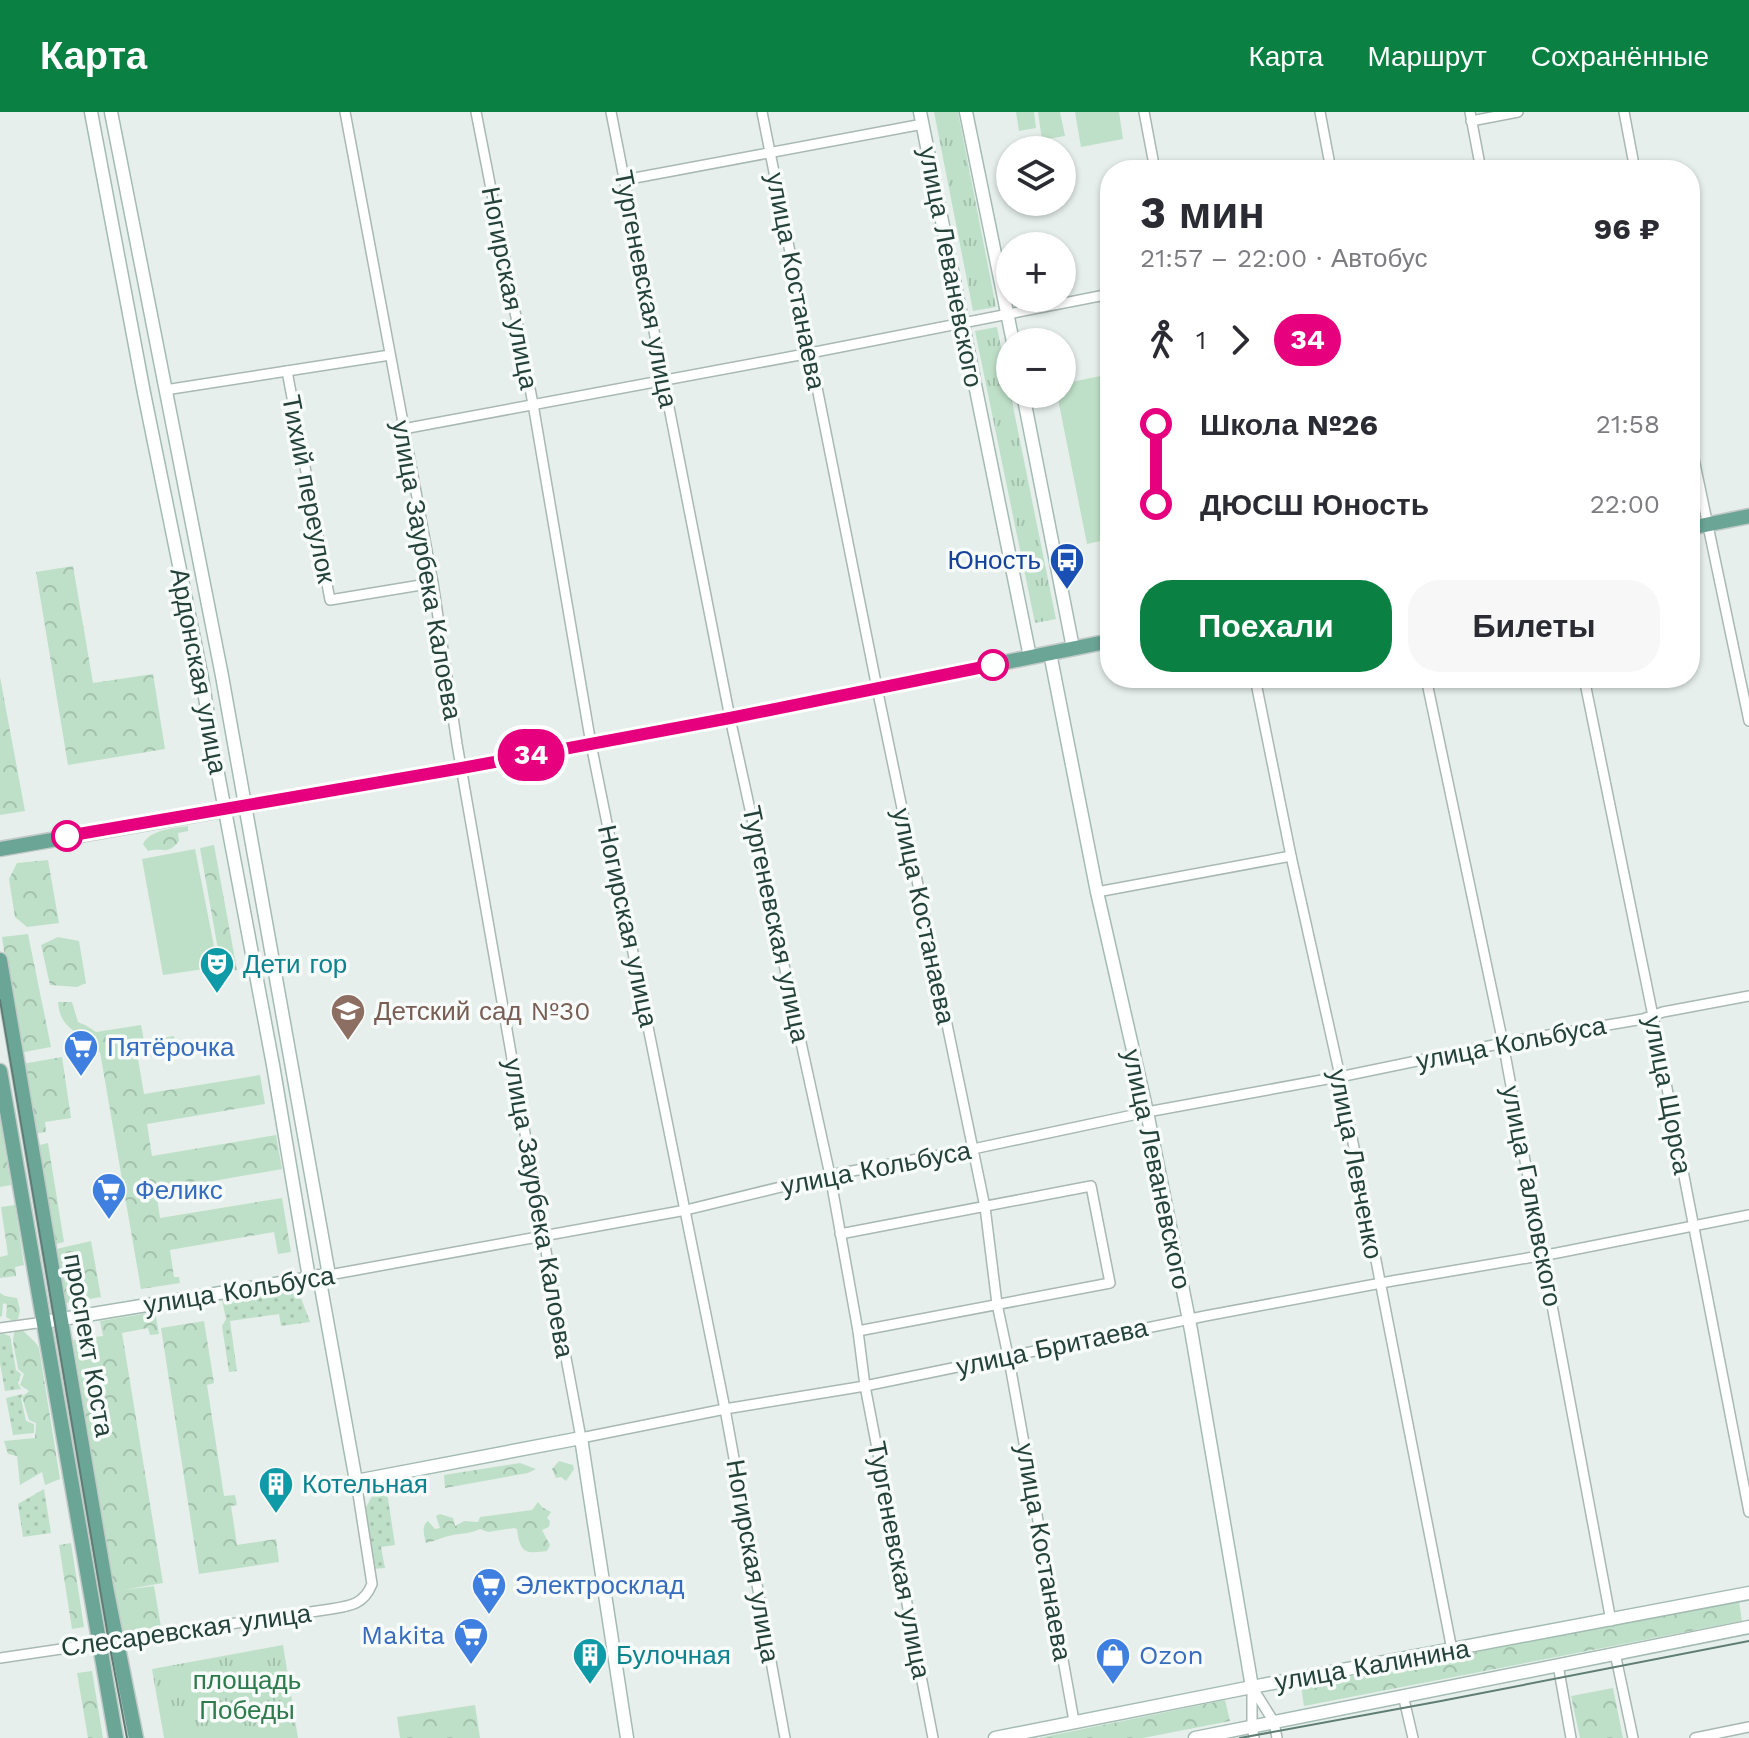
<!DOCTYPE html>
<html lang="ru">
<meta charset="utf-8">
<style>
body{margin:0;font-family:"Work Sans",sans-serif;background:#f7f7f7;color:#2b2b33;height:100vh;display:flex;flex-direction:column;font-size:30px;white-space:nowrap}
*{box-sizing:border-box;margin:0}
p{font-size:26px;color:#7c7c81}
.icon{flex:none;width:44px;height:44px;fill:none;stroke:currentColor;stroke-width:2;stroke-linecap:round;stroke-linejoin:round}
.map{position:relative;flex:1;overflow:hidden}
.drawer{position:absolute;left:1100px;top:48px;width:600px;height:528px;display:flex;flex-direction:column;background:#fff;border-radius:32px;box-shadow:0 2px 6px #0004}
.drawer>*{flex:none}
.badge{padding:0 16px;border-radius:26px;font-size:28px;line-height:52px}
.tools{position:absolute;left:996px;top:24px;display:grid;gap:16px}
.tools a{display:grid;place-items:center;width:80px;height:80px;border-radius:50%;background:#fff;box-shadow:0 2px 6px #0004;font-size:40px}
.map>.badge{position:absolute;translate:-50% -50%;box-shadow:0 0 0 4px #fff}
.legs{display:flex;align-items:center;gap:12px;height:88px;padding:0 40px;font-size:26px}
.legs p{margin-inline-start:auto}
.headline{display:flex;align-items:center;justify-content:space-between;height:136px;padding:0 40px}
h1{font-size:44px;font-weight:700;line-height:60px}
.primary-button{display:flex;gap:16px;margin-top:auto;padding:16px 40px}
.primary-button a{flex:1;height:92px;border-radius:32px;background:#0b8043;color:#fff;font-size:32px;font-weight:700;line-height:92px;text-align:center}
.primary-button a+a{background:#f7f7f7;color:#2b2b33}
ul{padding:0 40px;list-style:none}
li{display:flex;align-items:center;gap:28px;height:80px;font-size:30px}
li i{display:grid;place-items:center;width:12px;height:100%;margin:0 10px;background:currentColor}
li i::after{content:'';width:20px;height:20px;margin:-10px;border:6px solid;border-radius:50%;background:#fff}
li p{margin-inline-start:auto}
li:first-child i{background:linear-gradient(#0000 50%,currentColor 0)}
li:last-child i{background:linear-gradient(currentColor 50%,#0000 0)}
header{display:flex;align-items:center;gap:48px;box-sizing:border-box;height:112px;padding:0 40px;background:#0b8043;color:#fff}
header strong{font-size:38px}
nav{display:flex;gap:44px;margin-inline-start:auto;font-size:28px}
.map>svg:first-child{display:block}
.grass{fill:url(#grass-dots)}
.forest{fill:url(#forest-crowns)}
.park{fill:url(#park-tufts)}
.pitch{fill:#bfe0c8}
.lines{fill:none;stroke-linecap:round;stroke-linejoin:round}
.street-casing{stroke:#a8b8b2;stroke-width:12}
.secondary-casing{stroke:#a4bbb3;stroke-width:15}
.primary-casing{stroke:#c2cac8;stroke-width:17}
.street{stroke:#fff;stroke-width:9}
.secondary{stroke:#fff;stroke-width:12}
.primary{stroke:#6aa596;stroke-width:14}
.tram{stroke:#5f7d75;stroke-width:2}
.line-1-casing{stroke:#fff;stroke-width:18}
.line-1{stroke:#e6007e;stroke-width:12}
.stop-1-dot{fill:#fff;stroke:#e6007e;stroke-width:4}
.labels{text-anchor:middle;stroke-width:7;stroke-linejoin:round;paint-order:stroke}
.street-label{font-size:26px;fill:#24423a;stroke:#f7fbf9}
.transit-label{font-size:26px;fill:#164399;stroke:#f7fbf9;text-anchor:end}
.culture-label{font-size:26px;fill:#0d838f;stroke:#f7fbf9;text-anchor:start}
.education-label{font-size:26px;fill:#785e54;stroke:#f7fbf9;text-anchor:start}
.shop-label{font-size:26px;fill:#366cbe;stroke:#f7fbf9;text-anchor:start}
.park-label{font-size:26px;fill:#2d7a4b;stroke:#f7fbf9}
</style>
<header>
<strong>Карта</strong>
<nav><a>Карта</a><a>Маршрут</a><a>Сохранённые</a></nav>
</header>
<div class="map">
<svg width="1749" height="1626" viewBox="0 0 1749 1626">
<defs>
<pattern id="grass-dots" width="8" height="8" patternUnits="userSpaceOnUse" patternTransform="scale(2)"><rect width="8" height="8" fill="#bfe0c8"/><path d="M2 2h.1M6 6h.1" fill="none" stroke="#a4c1ad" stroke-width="1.8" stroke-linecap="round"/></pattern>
<pattern id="forest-crowns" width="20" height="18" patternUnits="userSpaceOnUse" patternTransform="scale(2)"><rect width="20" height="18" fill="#bfe0c8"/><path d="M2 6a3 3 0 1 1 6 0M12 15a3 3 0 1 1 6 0" fill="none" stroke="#a4c1ad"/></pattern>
<pattern id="park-tufts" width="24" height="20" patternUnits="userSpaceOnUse" patternTransform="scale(2)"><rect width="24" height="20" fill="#bfe0c8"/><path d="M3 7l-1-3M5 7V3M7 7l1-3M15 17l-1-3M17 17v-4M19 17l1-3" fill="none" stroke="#a4c1ad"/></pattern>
</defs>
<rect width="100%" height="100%" fill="#e6efeb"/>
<!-- grass -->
<g class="grass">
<path d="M 298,1178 L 310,1210 L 281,1214 L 279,1202 L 230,1209 L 237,1259 L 229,1260 L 222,1214 L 226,1207 L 222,1188 Z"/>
<path d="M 0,1221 L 10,1224 L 16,1258 L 21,1262 L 18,1271 L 21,1277 L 5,1279 L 0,1251 Z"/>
<path d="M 23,1282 L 21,1286 L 26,1309 L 34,1312 L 34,1321 L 13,1323 L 6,1286 Z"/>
<path d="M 44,1377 L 51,1421 L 23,1425 L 18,1392 Z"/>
<path d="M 387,1380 L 395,1433 L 381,1435 L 385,1456 L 373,1457 L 366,1407 L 366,1395 L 372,1384 Z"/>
</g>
<!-- forest -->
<g class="forest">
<path d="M 73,454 L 93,571 L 153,562 L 165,637 L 68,653 L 36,460 Z"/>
<path d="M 0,565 L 25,699 L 0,703 Z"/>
<path d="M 188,714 L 188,719 L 178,721 L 179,729 C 167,744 164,735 148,739 L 143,732 C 150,718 173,716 188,714 Z"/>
<path d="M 214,733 L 237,858 L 222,860 L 200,736 Z"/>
<path d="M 48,748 L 59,811 L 27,815 L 15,805 L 9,767 L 17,751 Z"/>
<path d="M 28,822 L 51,935 L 19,941 L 2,825 Z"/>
<path d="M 58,825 L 79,829 L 86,871 L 77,875 L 50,873 L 41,833 Z"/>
<path d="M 72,890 L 78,910 L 87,914 L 96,920 L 141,913 L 144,929 L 174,924 L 177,940 L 138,947 L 144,982 L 260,963 L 265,992 L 147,1012 L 152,1044 L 276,1023 L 282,1057 L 156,1079 L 160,1106 L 282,1086 L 291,1140 L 278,1142 L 274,1120 L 170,1138 L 174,1165 L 179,1165 L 180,1171 L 141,1177 L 100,940 L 87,939 L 76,929 L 75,920 C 64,912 59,904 58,890 Z"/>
<path d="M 62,945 L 71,1006 L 45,1010 L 46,1020 L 33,1022 L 22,952 Z"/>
<path d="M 0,1006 L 11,1073 L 0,1075 Z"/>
<path d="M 48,1031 L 64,1130 L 52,1133 L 35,1034 Z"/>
<path d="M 15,1093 L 24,1153 L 15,1155 L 16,1164 L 0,1166 L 0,1145 L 8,1143 L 1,1095 Z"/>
<path d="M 91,1129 L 101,1185 L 61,1192 L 52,1138 Z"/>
<path d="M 0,1181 L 5,1184 L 17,1186 L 20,1198 L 18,1207 L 13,1209 L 6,1205 L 7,1193 L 5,1191 L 3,1192 L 2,1204 L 0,1205 Z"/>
<path d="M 155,1200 L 159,1222 L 150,1223 L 148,1216 L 122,1221 L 163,1471 L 123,1478 L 154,1474 L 161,1515 L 117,1521 L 111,1480 L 114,1479 L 73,1228 L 103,1224 L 100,1209 Z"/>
<path d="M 204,1209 L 214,1271 L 207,1273 L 224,1384 L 235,1383 L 237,1393 L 231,1394 L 237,1433 L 276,1427 L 279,1450 L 199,1462 L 161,1216 Z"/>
<path d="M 22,1217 C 27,1224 36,1229 39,1236 L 60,1367 L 45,1373 L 42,1360 L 20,1373 L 17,1344 L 8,1342 L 4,1329 L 35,1326 L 36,1311 L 29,1308 L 22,1285 L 29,1279 L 20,1273 L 24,1262 L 18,1257 C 17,1243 10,1232 15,1218 Z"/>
<path d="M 559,1349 L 573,1353 L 574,1357 L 566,1369 L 561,1365 L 556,1366 L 552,1357 Z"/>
<path d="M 520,1351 L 536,1357 L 528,1361 L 445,1376 L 444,1363 Z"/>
<path d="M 538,1390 L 542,1395 L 551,1400 L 547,1406 L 550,1409 L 549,1415 L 542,1418 L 550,1433 L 547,1439 C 525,1442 520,1441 517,1417 L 514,1416 L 488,1420 L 480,1417 C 470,1422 463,1421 453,1423 C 443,1425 435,1429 426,1431 C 424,1423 421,1414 428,1409 L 435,1417 L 440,1416 L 436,1404 L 440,1402 L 453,1406 L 455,1414 L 464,1409 L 478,1410 L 480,1405 L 532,1398 Z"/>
<path d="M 71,1431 L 84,1515 L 72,1517 L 59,1433 Z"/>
<path d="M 1739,1489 L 1742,1509 L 1304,1594 L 1301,1574 Z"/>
<path d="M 92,1559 L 103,1626 L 88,1626 L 77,1561 Z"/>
<path d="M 1613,1576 L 1623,1626 L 1580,1626 L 1571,1584 Z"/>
<path d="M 1225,1588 L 1230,1609 L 1143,1626 L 1039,1626 Z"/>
<path d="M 475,1593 L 480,1626 L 400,1626 L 397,1605 Z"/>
</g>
<!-- park -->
<g class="park">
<path d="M 934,0 L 958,0 L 996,195 L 973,199 Z"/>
<path d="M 997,215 L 1056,507 L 1035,511 L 975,219 Z"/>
<path d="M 283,1533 L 298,1626 L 164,1626 L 152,1557 Z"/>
</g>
<!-- pitch -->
<g class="pitch">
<path d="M 1016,0 L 1034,0 L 1036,16 L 1019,19 Z"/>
<path d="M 1038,0 L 1060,0 L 1065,24 L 1042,28 Z"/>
<path d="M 1075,0 L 1119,0 L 1123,27 L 1081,35 Z"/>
<path d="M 1110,262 L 1110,427 L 1087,432 L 1057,282 L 1062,282 L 1062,272 Z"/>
<path d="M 195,737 L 218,855 L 163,863 L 142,747 Z"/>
</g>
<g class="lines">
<!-- street casing -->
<g class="street-casing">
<g id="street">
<path d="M 345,0 L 433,471 L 457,632 L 540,1107 L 581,1326 L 725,1297 L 865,1274 L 1205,1204 L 1392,1169 L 1557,1141 L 1749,1103"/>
<path d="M 476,0 L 533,292 L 591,632 L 725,1297 L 785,1626"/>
<path d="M 611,0 L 730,606 L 830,1063 L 858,1219 L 865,1274 L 933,1626"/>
<path d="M 762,0 L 877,576 L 985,1095 L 997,1192 L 1010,1253 L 1074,1609"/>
<path d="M 1144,0 L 1155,58"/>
<path d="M 1320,0 L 1331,58"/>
<path d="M 1470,0 L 1481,58"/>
<path d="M 1624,0 L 1635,58"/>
<path d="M 1471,9 L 1518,0"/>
<path d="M 624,68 L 923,12"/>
<path d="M 287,259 L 330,488 L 433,471"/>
<path d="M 165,278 L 390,243"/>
<path d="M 403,317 L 805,242 L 1110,182"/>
<path d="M 1690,328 L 1749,609"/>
<path d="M 1255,566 L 1291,744 L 1340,964 L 1452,1538"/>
<path d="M 1426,566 L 1503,931 L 1611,1509"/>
<path d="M 1584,566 L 1653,904 L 1749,1400"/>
<path d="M 1097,780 L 1291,744"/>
<path d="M 840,1122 L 1091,1074 L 1110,1171 L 858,1219"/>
<path d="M 329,1163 L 686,1098 L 830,1063 L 973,1037 L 1147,1000 L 1349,963 L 1513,929 L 1643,907 L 1663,900 L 1749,884"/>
<path d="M 0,1216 L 44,1210"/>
<path d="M 1615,1541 L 1633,1626"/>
<path d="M 0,1546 L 331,1497 C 351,1494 364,1492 372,1472 L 356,1369"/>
<path d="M 1558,1553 L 1571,1626"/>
<path d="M 1252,1575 L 1274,1610 L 1277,1626"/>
<path d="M 1252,1578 L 1252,1613 L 1254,1626"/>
<path d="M 1403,1583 L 1413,1626"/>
<path d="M 1695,1626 L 1749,1615"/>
</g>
</g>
<!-- secondary casing -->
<g class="secondary-casing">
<g id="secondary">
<path d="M 91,0 L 144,281 L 202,566 L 213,635 L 273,953 L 309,1166"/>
<path d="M 920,0 L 1030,545"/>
<path d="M 966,0 L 1013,230"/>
<path d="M 1023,282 L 1073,536"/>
<path d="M 1050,541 L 1097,780 L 1147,1000 L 1191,1218 L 1252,1575"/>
<path d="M 319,1164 L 356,1369 L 581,1326 L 627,1626"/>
<path d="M 44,1210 L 329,1163 L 222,564 L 111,0"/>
<path d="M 995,1626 L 1252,1575 L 1749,1481"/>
<path d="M 1195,1626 L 1749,1515"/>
</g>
</g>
<!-- primary casing -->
<g class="primary-casing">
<g id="primary">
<path d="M 1690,416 L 1749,404"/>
<path d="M 0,737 L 462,656 L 730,606 L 1110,529"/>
<path d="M 0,848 L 106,1475 L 136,1626"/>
<path d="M 0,959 L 116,1626"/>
</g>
</g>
<!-- street -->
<use href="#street" class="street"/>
<!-- secondary -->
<use href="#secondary" class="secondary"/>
<!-- primary -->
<use href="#primary" class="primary"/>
<!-- tram -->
<g class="tram">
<path d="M 0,888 L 109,1530 L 127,1626"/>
<path d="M 1240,1626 L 1441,1589 L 1749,1529"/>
</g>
</g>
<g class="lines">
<!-- line-1 casing -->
<g class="line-1-casing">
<path id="line-1" d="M 67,724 L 462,656 L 730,606 L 993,553"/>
</g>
<!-- line-1 -->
<use href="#line-1" class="line-1"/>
</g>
<!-- icons -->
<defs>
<g id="bus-pin" transform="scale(1.8)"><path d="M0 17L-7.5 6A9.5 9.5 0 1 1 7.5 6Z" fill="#1a4fb4" stroke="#f7fbf9"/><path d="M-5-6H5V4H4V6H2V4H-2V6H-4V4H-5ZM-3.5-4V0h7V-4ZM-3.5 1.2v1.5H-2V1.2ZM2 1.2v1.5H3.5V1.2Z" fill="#fff"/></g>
<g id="theatre-pin" transform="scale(1.8)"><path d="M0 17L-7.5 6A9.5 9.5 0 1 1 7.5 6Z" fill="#0f9aa8" stroke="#f7fbf9"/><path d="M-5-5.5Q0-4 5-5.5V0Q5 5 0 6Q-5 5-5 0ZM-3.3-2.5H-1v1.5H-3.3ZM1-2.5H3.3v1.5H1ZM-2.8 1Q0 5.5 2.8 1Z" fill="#fff"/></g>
<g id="school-pin" transform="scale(1.8)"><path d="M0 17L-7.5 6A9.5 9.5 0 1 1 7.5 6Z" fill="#8d6e63" stroke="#f7fbf9"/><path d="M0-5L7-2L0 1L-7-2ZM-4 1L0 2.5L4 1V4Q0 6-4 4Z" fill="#fff"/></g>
<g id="supermarket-pin" transform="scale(1.8)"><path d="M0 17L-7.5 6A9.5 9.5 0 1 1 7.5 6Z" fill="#3f7fe0" stroke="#f7fbf9"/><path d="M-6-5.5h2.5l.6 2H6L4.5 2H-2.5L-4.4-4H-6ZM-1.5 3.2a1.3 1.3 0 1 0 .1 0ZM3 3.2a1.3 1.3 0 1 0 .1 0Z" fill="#fff"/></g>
<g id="building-pin" transform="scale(1.8)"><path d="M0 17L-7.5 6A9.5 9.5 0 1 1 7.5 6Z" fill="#0f9aa8" stroke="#f7fbf9"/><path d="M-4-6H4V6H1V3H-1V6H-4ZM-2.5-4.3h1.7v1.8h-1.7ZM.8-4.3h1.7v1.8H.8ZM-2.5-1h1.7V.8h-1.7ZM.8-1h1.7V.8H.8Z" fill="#fff"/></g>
<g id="shop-pin" transform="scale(1.8)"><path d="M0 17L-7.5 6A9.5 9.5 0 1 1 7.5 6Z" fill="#3f7fe0" stroke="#f7fbf9"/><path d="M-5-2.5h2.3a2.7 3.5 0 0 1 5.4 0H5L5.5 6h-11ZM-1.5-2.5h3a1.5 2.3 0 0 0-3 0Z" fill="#fff"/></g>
</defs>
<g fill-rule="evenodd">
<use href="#bus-pin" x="1067" y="448"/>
<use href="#theatre-pin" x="217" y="852"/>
<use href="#school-pin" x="348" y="899"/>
<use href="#supermarket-pin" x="81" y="935"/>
<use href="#supermarket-pin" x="109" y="1078"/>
<use href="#building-pin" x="276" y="1372"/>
<use href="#supermarket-pin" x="489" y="1473"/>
<use href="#supermarket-pin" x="471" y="1523"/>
<use href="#building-pin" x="590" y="1543"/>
<use href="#shop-pin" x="1113" y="1543"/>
</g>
<!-- markers -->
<g class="stop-1-dot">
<circle cx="993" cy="553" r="14"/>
<circle cx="67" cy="724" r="14"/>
</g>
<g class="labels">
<!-- street labels -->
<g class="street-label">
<text transform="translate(951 155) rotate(79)" y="9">улица Леваневского</text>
<text transform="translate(796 169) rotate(79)" y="9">улица Костанаева</text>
<text transform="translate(510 176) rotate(79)" y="9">Ногирская улица</text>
<text transform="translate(646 177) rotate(79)" y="9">Тургеневская улица</text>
<text transform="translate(309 377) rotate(79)" y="9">Тихий переулок</text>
<text transform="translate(427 458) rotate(80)" y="9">улица Заурбека Калоева</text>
<text transform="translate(199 559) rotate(79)" y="9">Ардонская улица</text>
<text transform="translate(924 804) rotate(78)" y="9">улица Костанаева</text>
<text transform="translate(776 812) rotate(78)" y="9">Тургеневская улица</text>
<text transform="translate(628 814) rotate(78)" y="9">Ногирская улица</text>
<text transform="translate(1511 931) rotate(-11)" y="9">улица Кольбуса</text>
<text transform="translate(1668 983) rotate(79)" y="9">улица Щорса</text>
<text transform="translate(1356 1052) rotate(79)" y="9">улица Левченко</text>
<text transform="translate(876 1056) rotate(-11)" y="9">улица Кольбуса</text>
<text transform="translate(1157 1057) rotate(78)" y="9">улица Леваневского</text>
<text transform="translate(1532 1084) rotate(79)" y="9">улица Галковского</text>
<text transform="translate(539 1096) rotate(80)" y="9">улица Заурбека Калоева</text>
<text transform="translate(239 1178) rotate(-9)" y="9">улица Кольбуса</text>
<text transform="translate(89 1233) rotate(80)" y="9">проспект Коста</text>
<text transform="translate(1052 1235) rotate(-12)" y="9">улица Бритаева</text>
<text transform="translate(1044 1440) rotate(80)" y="9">улица Костанаева</text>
<text transform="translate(899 1448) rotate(79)" y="9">Тургеневская улица</text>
<text transform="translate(753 1449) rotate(80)" y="9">Ногирская улица</text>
<text transform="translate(186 1518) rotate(-8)" y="9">Слесаревская улица</text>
<text transform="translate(1372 1553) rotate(-10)" y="9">улица Калинина</text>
</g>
<!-- transit labels -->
<g class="transit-label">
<text x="1041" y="457">Юность</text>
</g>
<!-- culture labels -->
<g class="culture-label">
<text x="243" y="861">Дети гор</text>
<text x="302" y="1381">Котельная</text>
<text x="616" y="1552">Булочная</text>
</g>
<!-- education labels -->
<g class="education-label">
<text x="374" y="908">Детский сад №30</text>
</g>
<!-- shop labels -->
<g class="shop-label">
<text x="107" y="944">Пятёрочка</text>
<text x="135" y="1087">Феликс</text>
<text x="515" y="1482">Электросклад</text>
<text x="445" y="1532" text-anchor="end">Makita</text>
<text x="1139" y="1552">Ozon</text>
</g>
<!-- park labels -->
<g class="park-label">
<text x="247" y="1577">площадь<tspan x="247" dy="30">Победы</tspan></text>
</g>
</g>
</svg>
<div class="tools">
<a><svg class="icon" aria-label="layers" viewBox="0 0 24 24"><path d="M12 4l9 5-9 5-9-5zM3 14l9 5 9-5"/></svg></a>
<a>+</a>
<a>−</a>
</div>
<b class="badge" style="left:531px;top:643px;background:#e6007e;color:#fff">34</b>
<section class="drawer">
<div class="headline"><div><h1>3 мин</h1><p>21:57 – 22:00 · Автобус</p></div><b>96 ₽</b></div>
<div class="legs"><svg class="icon" aria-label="walk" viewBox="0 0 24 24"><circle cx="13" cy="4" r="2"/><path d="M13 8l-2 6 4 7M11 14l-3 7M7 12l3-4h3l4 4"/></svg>1<svg class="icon" aria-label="forward" viewBox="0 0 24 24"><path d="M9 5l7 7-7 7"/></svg><b class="badge" style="background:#e6007e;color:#fff">34</b></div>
<ul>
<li><i style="color:#e6007e"></i><b>Школа №26</b><p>21:58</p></li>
<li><i style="color:#e6007e"></i><b>ДЮСШ Юность</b><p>22:00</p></li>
</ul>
<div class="primary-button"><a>Поехали</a><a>Билеты</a></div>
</section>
</div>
